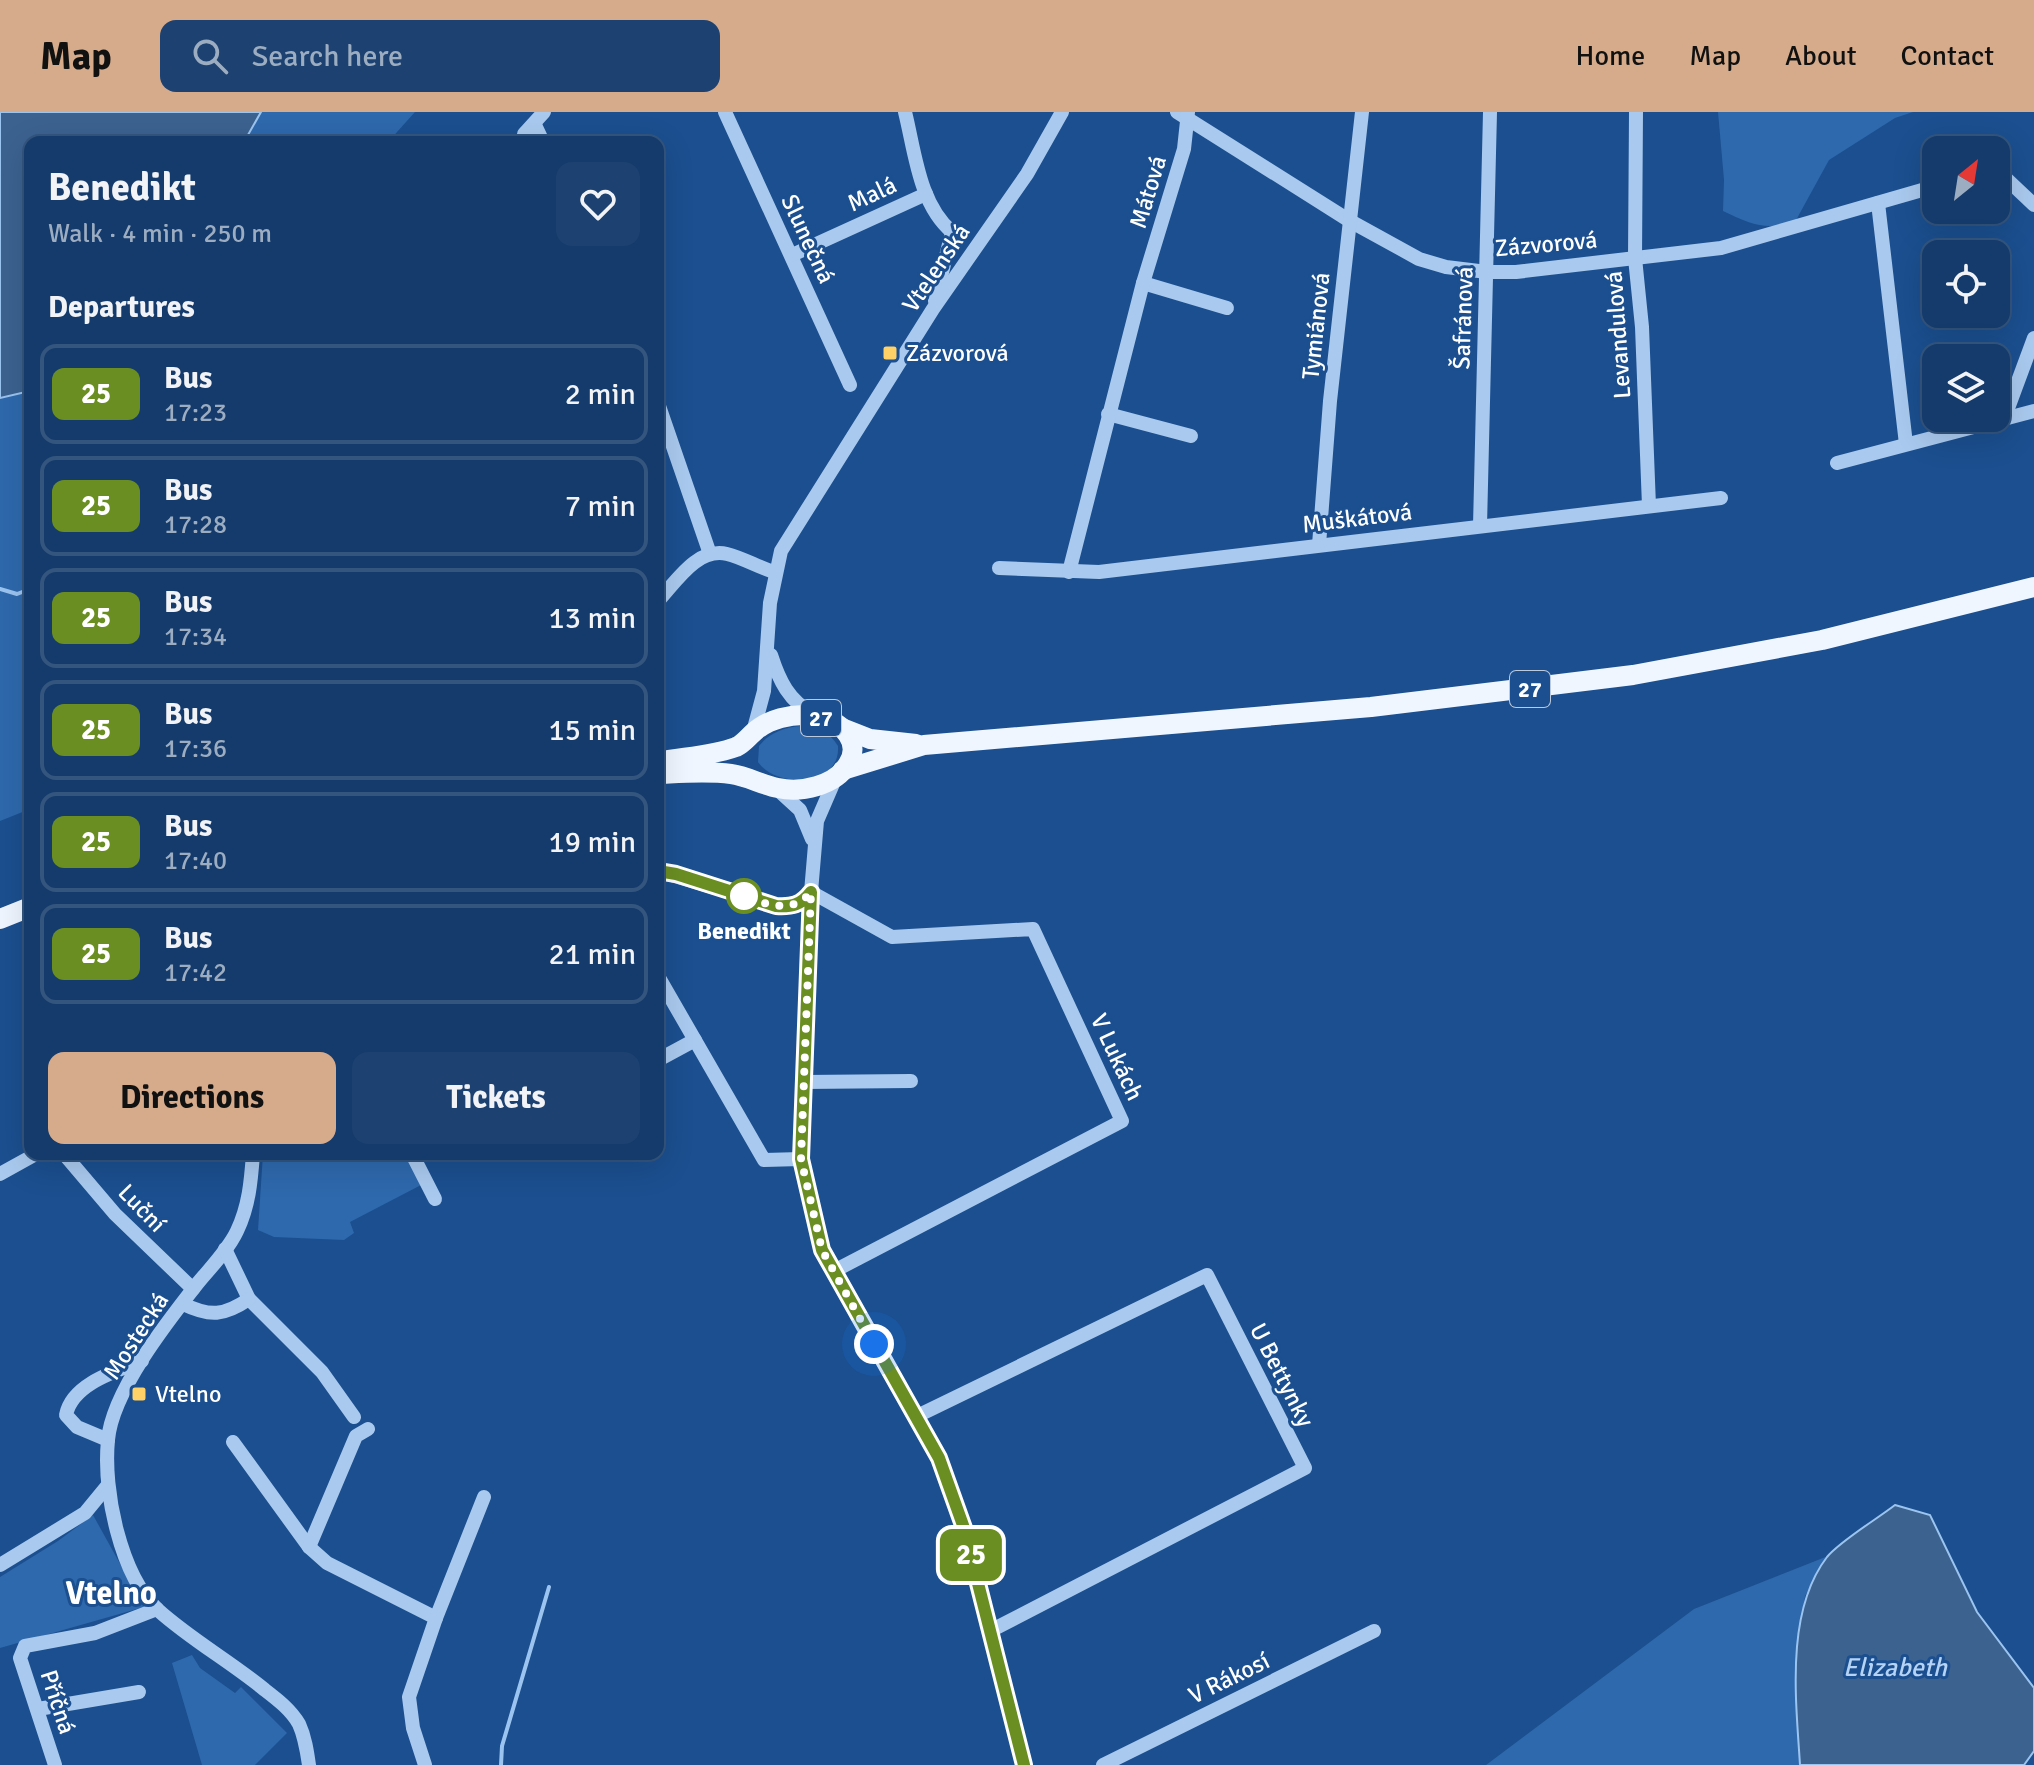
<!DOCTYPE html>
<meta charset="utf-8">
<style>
body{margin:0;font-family:Signika,sans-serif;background:#1d4271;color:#f1f3f6;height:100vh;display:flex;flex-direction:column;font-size:30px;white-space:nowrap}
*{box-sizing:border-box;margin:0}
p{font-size:26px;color:#9dadc1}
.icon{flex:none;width:44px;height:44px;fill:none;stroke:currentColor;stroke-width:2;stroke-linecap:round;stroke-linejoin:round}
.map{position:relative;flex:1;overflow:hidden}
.panel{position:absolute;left:24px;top:24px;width:640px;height:1024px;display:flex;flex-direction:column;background:#143b6b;border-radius:16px;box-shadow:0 8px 32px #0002,0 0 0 2px #33557e}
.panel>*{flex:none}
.badge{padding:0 16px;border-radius:12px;font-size:28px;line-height:52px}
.needle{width:52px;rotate:30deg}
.buttons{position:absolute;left:1922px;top:24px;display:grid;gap:16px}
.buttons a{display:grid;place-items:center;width:88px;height:88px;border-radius:16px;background:#143b6b;box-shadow:0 8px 32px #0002,0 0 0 2px #33557e;font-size:40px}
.you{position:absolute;width:40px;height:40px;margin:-20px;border:6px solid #fff;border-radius:50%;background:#1a73e8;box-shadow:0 0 0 12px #1a73e833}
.map>.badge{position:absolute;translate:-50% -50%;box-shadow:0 0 0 4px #fff}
h2{padding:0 24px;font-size:30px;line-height:72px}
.round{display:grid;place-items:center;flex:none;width:84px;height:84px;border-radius:16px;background:#1d4271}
.overview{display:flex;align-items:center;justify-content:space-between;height:136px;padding:0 24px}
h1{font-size:38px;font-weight:700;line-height:60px}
.action{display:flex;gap:16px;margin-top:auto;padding:16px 24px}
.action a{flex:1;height:92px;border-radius:16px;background:#d6ab8b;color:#111;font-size:32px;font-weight:700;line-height:92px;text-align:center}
.action a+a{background:#1d4271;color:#f1f3f6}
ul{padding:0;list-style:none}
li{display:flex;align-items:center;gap:24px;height:100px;margin:0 16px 12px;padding:0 8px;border:4px solid #33557e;border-radius:16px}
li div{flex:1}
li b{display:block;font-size:30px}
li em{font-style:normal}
li .badge{min-width:88px;font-weight:700;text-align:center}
header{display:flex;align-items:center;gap:48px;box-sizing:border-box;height:112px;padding:0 40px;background:#d6ab8b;color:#111}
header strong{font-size:38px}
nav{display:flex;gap:44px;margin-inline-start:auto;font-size:28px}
.search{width:560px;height:72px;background:#1d4271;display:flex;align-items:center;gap:20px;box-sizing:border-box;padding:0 28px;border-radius:16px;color:#9dadc1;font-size:30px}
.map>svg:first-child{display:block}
.green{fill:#2e69ad}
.water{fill:#3c6290;stroke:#9cc4f0;stroke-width:2}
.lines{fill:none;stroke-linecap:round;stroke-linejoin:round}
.stream{stroke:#9cc4f0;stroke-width:4}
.minor{stroke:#a9c9ee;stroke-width:14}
.major{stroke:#f0f6ff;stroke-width:20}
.line-casing{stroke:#fff;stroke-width:18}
.line{stroke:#6b8e23;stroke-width:12}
.walk{stroke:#fff;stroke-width:8;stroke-dasharray:0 14.4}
.poi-dot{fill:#ffd166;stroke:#1b4f8f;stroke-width:3}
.stop-dot{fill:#fff;stroke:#6b8e23;stroke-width:4}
.labels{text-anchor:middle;stroke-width:6;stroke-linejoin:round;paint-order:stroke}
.shield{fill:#1b4f8f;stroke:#bbcadd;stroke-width:2}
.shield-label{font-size:22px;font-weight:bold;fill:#fff}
.street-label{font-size:24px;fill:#fff;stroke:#1b4f8f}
.poi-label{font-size:24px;fill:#fff;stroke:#1b4f8f;text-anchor:start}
.stop-label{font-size:24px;font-weight:bold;fill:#fff;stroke:#1b4f8f}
.water-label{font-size:26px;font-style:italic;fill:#b5d3f5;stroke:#1b4f8f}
.district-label{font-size:32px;font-weight:bold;fill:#fff;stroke:#1b4f8f}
</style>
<header>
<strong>Map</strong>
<div class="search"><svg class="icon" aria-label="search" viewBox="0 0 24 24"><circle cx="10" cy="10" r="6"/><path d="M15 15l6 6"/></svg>Search here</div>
<nav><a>Home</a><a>Map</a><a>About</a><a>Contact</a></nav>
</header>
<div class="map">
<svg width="2034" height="1653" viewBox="0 0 2034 1653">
<rect width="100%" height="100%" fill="#1b4f8f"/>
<!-- green -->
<g class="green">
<path d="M 0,0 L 415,0 L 388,30 L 30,30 L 30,697 L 0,709 Z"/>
<path d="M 1718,0 L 1913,0 L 1895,6 L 1829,48 L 1795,110 C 1765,119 1751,112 1723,99 L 1724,68 Z"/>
<path d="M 800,614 C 816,615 830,620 838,634 C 841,675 776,677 758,650 L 759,634 C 769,621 783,616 800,614 Z"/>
<path d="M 263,1042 L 408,1042 L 423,1072 L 350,1110 L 354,1121 L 344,1128 L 274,1125 L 258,1118 Z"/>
<path d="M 93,1403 L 144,1495 L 0,1536 L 0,1465 L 58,1429 Z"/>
<path d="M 1828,1444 L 1805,1484 L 1795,1560 L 1800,1653 L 1486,1653 L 1694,1497 Z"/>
<path d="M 192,1543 L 200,1556 L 235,1581 L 241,1575 L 287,1621 L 255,1653 L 202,1653 L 172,1551 Z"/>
</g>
<!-- water -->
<g class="water">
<path d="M 0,0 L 261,0 L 244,30 L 30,30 L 30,279 L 0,286 Z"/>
<path d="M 1895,1393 L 1930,1403 L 1977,1500 L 2034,1576 L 2034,1639 L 2024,1653 L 1800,1653 C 1796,1588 1785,1500 1827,1445 C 1840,1429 1877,1407 1895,1393 Z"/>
</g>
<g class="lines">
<!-- stream -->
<g class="stream">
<path d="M 0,477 L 17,482 L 30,477"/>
<path d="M 501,1653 L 502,1634 L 549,1475"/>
</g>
<!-- minor -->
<g class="minor">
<path d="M 725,0 L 850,273"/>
<path d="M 905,0 C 915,40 919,92 952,120 L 935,189"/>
<path d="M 1177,0 L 1350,109 L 1419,147 L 1446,155 L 1487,160 L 1516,160 L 1721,136 L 1936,74"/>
<path d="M 1636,0 L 1635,146 L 1642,215 L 1649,394"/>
<path d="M 535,13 L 543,30"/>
<path d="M 524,22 L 544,0"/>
<path d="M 1996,57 L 2034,93"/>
<path d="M 1878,91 L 1906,332"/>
<path d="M 792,143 L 926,82"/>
<path d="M 1143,171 L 1227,196"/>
<path d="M 658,291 L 710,442"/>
<path d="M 1108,302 L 1191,324"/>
<path d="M 2004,307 L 2034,226"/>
<path d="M 1837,351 L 2034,299"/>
<path d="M 1480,414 L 1490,0"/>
<path d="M 1319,433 L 1330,289 L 1362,0"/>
<path d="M 999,456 L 1099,460 L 1721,386"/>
<path d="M 1069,460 L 1143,171 L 1184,37 L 1188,0"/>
<path d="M 658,489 C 676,470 697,435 727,442 C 743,446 758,455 774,460"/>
<path d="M 771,543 C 779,568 789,590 814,602"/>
<path d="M 753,620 L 764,579 L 770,491 L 781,439 L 933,197 L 1027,62 L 1062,0"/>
<path d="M 777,677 L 800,698 L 812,727"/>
<path d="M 658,759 L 776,794 L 790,795 L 799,792 L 811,780 L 817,709 L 836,665"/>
<path d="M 658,864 L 764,1048 L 801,1047 L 822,1138 L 939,1346 L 964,1416 L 1024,1653"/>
<path d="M 658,948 L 695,928"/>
<path d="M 804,970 L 911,969"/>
<path d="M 64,1042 L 115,1102 L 193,1177"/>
<path d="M 253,1042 C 251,1069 249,1094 237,1119 C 228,1138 211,1155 197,1172 C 167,1210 112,1280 108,1328 C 103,1378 120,1463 158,1498 C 190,1527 231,1550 265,1578 C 278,1588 291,1598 299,1612 C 305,1625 307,1639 309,1653"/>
<path d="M 412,1042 L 435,1087"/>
<path d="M 801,1047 L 811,780 L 892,825 L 1033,817 L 1122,1009 L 834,1159"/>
<path d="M 0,1062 L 36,1042"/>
<path d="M 225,1137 L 249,1187 L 322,1260 L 354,1305"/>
<path d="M 183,1192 C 210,1205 224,1204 249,1187"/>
<path d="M 915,1305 L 1207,1163 L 1305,1356 L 990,1519"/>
<path d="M 108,1328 L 77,1315 L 66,1303 C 72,1272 116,1259 142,1249"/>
<path d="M 233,1330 L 309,1435 L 327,1451 L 436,1506"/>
<path d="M 309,1435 L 356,1324 L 368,1317"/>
<path d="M 0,1453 L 85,1401 L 108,1373"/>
<path d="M 38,1597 L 139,1580"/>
<path d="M 55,1653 L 20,1546 L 25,1534 L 95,1521 L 157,1497"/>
<path d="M 425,1653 L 413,1616 L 409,1585 L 436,1506 L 484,1385"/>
<path d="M 1103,1653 L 1374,1519"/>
</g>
<!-- major -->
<g class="major">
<path d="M 842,616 L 870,627 L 916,632"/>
<path d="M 658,650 C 683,645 712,644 736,635 C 745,631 750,622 759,616 C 783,599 830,596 848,623 C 854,632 854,643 848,652 C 835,674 801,681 778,676 C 762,673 747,664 731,662 C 707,659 682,661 658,662"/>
<path d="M 843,658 L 924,633 L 1371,595 L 1633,563 L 1822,528 L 2034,475"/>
<path d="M 0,807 L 30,795"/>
</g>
</g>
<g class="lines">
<!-- line casing -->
<g class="line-casing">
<path id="line" d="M 658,759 L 676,762 L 776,794 C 792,795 801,793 811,780 L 801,1047 L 822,1138 L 939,1346 L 964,1416 L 1024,1653"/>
</g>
<!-- line -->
<use href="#line" class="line"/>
<!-- walk -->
<path class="walk" d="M 744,784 L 734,781 C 760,789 790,806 811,780 L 801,1047 L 822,1138 L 874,1232"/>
</g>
<!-- markers -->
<g class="poi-dot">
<rect x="882" y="233" width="16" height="16" rx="4"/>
<rect x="131" y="1274" width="16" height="16" rx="4"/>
</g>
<circle class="stop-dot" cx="744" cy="784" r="16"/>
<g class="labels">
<!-- shield labels -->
<g class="shield">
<rect x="1510" y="559" width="40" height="36" rx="6"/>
<rect x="801" y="588" width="40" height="36" rx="6"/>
</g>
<g class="shield-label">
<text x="1530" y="585">27</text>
<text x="821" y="614">27</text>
</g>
<!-- street labels -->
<g class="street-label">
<text transform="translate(1148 80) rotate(-73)" y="8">Mátová</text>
<text transform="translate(872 82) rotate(-25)" y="8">Malá</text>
<text transform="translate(808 127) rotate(65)" y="8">Slunečná</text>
<text transform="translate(1546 132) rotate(-5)" y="8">Zázvorová</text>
<text transform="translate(936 156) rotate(-56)" y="8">Vtelenská</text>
<text transform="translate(1463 206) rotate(-88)" y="8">Šafránová</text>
<text transform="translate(1316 214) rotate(-84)" y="8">Tymiánová</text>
<text transform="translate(1618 223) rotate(-94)" y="8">Levandulová</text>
<text transform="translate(1357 406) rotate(-7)" y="8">Muškátová</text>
<text transform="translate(1117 945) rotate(65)" y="8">V Lukách</text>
<text transform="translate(142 1096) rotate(46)" y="8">Luční</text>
<text transform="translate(136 1224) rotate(-57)" y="8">Mostecká</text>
<text transform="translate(1282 1263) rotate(63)" y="8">U Bettynky</text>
<text transform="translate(1229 1566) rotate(-26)" y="8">V Rákosí</text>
<text transform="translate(58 1590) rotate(72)" y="8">Příčná</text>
</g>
<!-- poi labels -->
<g class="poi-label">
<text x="906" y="249">Zázvorová</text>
<text x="155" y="1290">Vtelno</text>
</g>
<!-- stop labels -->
<g class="stop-label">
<text x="744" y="827">Benedikt</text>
</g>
<!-- water labels -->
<g class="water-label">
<text x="1895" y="1564">Elizabeth</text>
</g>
<!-- district labels -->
<g class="district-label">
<text x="111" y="1492">Vtelno</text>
</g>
</g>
</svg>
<div class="buttons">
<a><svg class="needle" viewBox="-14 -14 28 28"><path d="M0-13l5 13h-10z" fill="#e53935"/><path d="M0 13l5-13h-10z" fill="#9dadc1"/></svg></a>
<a><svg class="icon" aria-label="locate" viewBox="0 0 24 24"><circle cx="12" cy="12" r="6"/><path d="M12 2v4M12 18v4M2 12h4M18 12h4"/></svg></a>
<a><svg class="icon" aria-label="layers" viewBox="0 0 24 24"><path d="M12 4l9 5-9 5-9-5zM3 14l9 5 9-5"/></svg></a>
</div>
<div class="you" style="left:874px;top:1232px"></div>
<b class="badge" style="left:971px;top:1443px;background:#6b8e23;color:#fff">25</b>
<section class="panel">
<div class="overview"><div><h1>Benedikt</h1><p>Walk · 4 min · 250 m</p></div><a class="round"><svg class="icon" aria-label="heart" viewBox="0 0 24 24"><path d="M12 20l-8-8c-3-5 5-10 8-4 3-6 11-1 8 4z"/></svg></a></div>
<h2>Departures</h2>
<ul>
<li><span class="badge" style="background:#6b8e23;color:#fff">25</span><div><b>Bus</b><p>17:23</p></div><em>2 min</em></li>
<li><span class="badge" style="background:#6b8e23;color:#fff">25</span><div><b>Bus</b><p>17:28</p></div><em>7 min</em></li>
<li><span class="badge" style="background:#6b8e23;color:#fff">25</span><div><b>Bus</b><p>17:34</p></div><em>13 min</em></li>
<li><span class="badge" style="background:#6b8e23;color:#fff">25</span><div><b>Bus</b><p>17:36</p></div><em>15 min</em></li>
<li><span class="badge" style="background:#6b8e23;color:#fff">25</span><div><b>Bus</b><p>17:40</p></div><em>19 min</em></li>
<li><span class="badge" style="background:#6b8e23;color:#fff">25</span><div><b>Bus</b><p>17:42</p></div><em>21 min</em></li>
</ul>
<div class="action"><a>Directions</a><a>Tickets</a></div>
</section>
</div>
